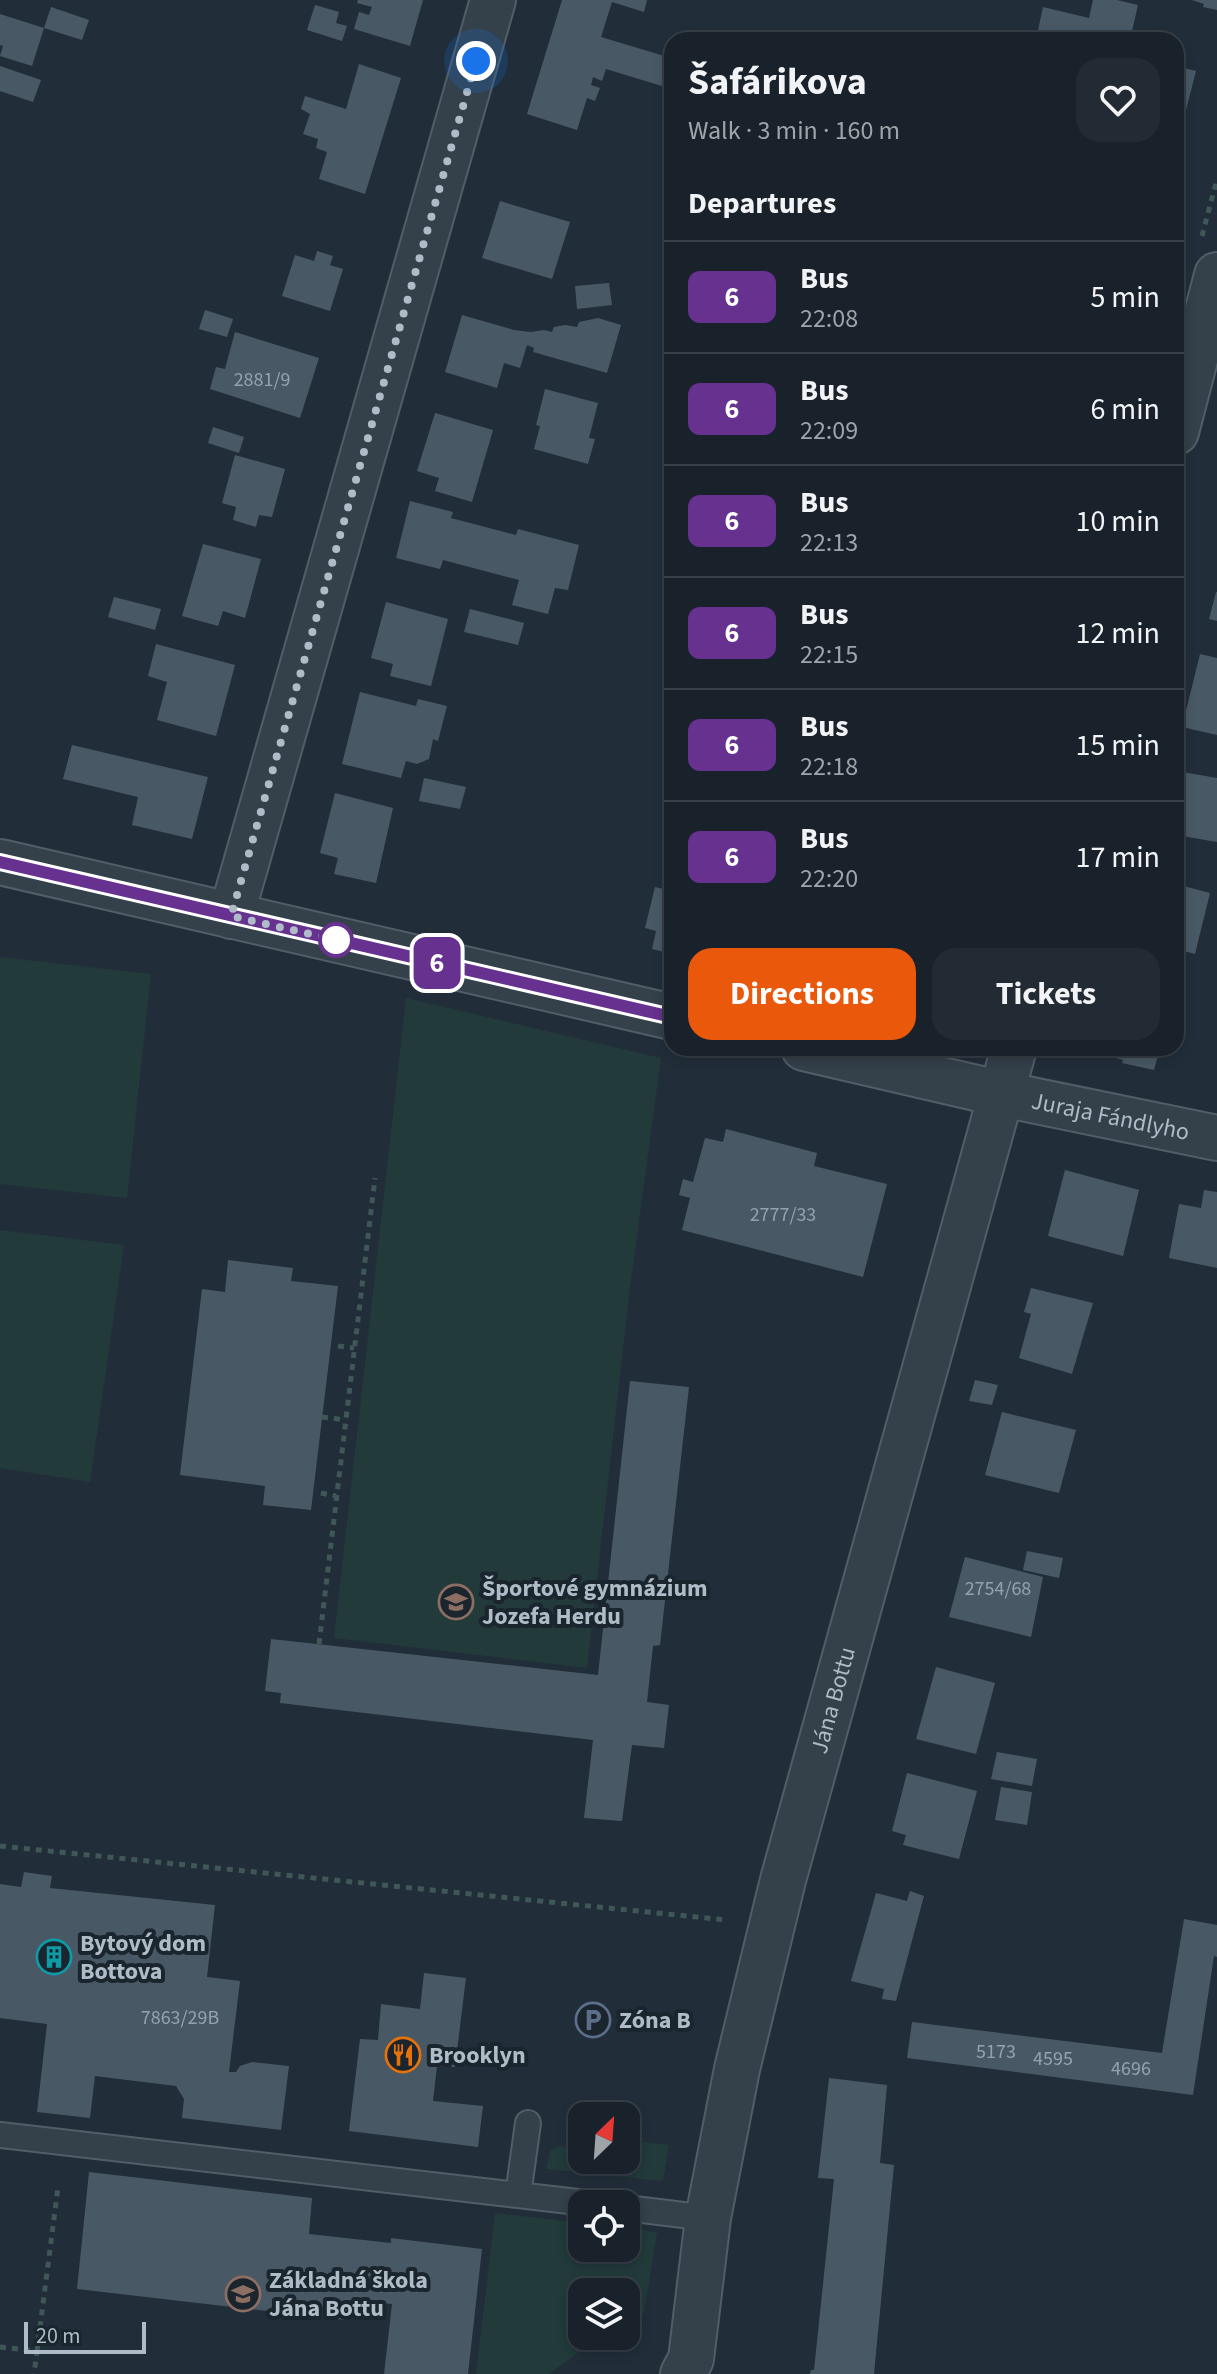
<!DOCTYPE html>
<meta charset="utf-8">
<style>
body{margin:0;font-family:"Source Sans 3",sans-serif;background:#222a33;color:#f1f3f6;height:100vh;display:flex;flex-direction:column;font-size:30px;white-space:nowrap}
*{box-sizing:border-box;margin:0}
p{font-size:26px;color:#9fa4a9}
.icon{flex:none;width:44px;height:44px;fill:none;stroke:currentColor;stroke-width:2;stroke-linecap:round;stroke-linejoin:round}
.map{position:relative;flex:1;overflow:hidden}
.drawer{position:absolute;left:664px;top:32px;width:520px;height:1024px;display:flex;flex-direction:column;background:#19222b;border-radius:24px;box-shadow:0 4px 12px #0003,0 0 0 2px #373f47}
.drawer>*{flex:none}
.badge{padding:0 16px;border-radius:12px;font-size:28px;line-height:52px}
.needle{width:52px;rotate:25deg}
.fabs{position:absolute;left:568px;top:2102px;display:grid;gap:16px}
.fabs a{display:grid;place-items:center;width:72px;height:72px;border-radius:16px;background:#19222b;box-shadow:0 4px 12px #0003,0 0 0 2px #373f47;font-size:40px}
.scale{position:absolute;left:24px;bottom:20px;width:122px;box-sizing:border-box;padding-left:8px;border:4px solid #afbbc6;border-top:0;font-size:22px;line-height:28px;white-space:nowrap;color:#afbbc6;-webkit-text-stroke:6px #1a252e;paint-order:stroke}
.you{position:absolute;width:40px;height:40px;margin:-20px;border:6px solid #fff;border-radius:50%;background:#1a73e8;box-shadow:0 0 0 12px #1a73e833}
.map>.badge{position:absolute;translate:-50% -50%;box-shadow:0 0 0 4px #fff}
h2{padding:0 24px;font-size:30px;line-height:72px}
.round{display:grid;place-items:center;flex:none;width:84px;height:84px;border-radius:24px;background:#222a33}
.overview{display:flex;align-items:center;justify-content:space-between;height:136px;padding:0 24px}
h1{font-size:38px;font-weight:700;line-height:60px}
.action{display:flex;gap:16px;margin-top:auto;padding:16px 24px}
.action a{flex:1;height:92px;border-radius:24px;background:#ea580c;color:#fff;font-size:32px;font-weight:700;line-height:92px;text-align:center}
.action a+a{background:#222a33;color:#f1f3f6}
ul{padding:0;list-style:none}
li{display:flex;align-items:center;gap:24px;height:112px;padding:0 24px;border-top:2px solid #373f47}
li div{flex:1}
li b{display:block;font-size:30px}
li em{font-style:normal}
li .badge{min-width:88px;font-weight:700;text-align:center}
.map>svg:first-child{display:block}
.green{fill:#223a3a}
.building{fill:#485965}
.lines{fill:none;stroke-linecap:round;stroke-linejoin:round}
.service-casing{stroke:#525e67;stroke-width:28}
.minor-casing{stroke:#525e67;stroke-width:48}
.path{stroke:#405757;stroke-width:5;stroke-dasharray:6 6;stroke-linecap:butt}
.service{stroke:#34404a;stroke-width:24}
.minor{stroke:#34404a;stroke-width:44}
.line-casing{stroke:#fff;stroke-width:18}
.line{stroke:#66318f;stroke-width:12}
.walk{stroke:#afbbc6;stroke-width:8;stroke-dasharray:0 14.4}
.stop-dot{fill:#fff;stroke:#66318f;stroke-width:4}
.labels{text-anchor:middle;stroke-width:8;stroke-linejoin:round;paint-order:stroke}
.number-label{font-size:20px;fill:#95a2ae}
.street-label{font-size:24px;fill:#afbbc6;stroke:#1a252e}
.poi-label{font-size:24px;font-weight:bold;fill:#afbbc6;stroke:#1a252e;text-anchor:start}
</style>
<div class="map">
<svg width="1217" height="2374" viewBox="0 0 1217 2374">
<rect width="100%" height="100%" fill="#212e39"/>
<!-- green -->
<g class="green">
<path d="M 0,957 L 151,974 L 127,1198 L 0,1184 Z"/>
<path d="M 406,998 L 661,1058 L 629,1296 L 587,1668 L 334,1638 Z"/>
<path d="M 0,1230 L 124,1245 L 90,1482 L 0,1468 Z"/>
<path d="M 642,2142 L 669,2145 L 663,2181 L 546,2169 L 550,2151 L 559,2146 L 582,2147 L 582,2160 L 626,2160 L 626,2151 Z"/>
<path d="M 495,2213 L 582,2223 L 582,2248 L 626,2248 L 626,2228 L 657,2232 L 644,2313 L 635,2323 L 626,2328 L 626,2292 L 582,2292 L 582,2336 L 608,2336 L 595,2340 L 549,2374 L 476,2374 Z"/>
</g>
<!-- building -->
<g class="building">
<path d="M 358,0 L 423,0 L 410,46 L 354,29 L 359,12 L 369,15 L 372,7 L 357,3 Z"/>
<path d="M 562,0 L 647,0 L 644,12 L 612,2 L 601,37 L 671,58 L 662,86 L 606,69 L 602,81 L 593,77 L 591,85 L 600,88 L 595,101 L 587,98 L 577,130 L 527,114 Z"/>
<path d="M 1093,0 L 1117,0 L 1138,5 L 1130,40 L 1036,40 L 1043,7 L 1089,18 Z"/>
<path d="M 1192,0 L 1217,0 L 1217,10 L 1203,7 L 1204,4 Z"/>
<path d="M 315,5 L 339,12 L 336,23 L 347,26 L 342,41 L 307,30 Z"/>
<path d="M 51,7 L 89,20 L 82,40 L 44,28 L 32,66 L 0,56 L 3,46 L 0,45 L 0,14 L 44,28 Z"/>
<path d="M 359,64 L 401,78 L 365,194 L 319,179 L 327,152 L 316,148 L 318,139 L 303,134 L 310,114 L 301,109 L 305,96 L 346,109 Z"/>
<path d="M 0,66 L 41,80 L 33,102 L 0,91 Z"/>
<path d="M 1176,66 L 1196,71 L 1177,146 L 1176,146 Z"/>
<path d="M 500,201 L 570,222 L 552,279 L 482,258 Z"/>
<path d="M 317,251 L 333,256 L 330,265 L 343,269 L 330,311 L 282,296 L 295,255 L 314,261 Z"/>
<path d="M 609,283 L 612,305 L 577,309 L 575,286 Z"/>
<path d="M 205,310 L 233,319 L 227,337 L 199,329 Z"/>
<path d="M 462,315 L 514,330 L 531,332 L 544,330 L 552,332 L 554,327 L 565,325 L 577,327 L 579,322 L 598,318 L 621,325 L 607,373 L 533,352 L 534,348 L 527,345 L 520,368 L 504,363 L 497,388 L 445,372 Z"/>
<path d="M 235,332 L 319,358 L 300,418 L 210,389 L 216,367 L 225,369 Z"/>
<path d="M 545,389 L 598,403 L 589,438 L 595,439 L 588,464 L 534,449 L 540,426 L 536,425 Z"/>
<path d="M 435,413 L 493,430 L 472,502 L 435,491 L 439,478 L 417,471 Z"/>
<path d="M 213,427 L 244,437 L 239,453 L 208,443 Z"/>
<path d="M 235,455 L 285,469 L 272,517 L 259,515 L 256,527 L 233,520 L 236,507 L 222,503 Z"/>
<path d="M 410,501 L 453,512 L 451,518 L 516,535 L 518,529 L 579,545 L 568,590 L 555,588 L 548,614 L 512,605 L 519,580 L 443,560 L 440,569 L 396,558 Z"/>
<path d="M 203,544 L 261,559 L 245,618 L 223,611 L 218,626 L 182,616 Z"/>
<path d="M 1216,592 L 1217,592 L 1217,621 L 1209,619 Z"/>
<path d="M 114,597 L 161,609 L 155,630 L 108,617 Z"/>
<path d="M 386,602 L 448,619 L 431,686 L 390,676 L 393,664 L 371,658 Z"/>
<path d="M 470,609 L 524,623 L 518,645 L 464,632 Z"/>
<path d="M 156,644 L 235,665 L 216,736 L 157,720 L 167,682 L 148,676 Z"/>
<path d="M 1200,654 L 1217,658 L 1217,735 L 1182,727 Z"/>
<path d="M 360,692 L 416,706 L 418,699 L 447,706 L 438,741 L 433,739 L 429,759 L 417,764 L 406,761 L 401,778 L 342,764 Z"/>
<path d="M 72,745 L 208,777 L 192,839 L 132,825 L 138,797 L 63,779 Z"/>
<path d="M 1177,771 L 1217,778 L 1217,842 L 1176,835 Z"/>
<path d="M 424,778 L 466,787 L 460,809 L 419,801 Z"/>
<path d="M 335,793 L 393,808 L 376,883 L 334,874 L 338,858 L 320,853 Z"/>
<path d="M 1176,884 L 1210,893 L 1195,954 L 1176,949 Z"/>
<path d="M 655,887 L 672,891 L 672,954 L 652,949 L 656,931 L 645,928 Z"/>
<path d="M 1111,1048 L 1160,1048 L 1154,1070 L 1122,1063 L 1123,1060 L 1109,1056 Z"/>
<path d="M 726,1129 L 817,1153 L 814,1166 L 887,1184 L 863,1277 L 682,1230 L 690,1198 L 679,1195 L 683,1179 L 693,1182 L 705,1138 L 723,1142 Z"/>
<path d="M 1065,1170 L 1139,1190 L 1123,1256 L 1048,1236 Z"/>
<path d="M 1204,1190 L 1217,1192 L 1217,1268 L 1169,1258 L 1179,1204 L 1201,1208 Z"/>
<path d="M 228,1260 L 293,1268 L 291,1281 L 338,1286 L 311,1510 L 263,1505 L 265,1486 L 180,1475 L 202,1289 L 225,1292 Z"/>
<path d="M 1031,1288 L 1093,1303 L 1072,1374 L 1019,1358 L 1031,1314 L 1024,1312 Z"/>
<path d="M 975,1380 L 998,1385 L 992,1405 L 969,1401 Z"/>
<path d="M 630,1381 L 689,1387 L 660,1645 L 653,1646 L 647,1702 L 669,1705 L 664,1748 L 632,1745 L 622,1821 L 584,1818 L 593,1740 L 280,1703 L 281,1693 L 265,1691 L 271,1639 L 598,1675 Z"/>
<path d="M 1002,1412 L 1076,1430 L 1059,1493 L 985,1475 Z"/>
<path d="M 1027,1551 L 1063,1558 L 1059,1578 L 1023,1570 Z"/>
<path d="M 965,1557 L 1043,1577 L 1031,1637 L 949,1617 Z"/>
<path d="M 936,1667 L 995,1683 L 976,1754 L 916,1739 Z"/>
<path d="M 997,1752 L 1037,1759 L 1032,1786 L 991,1779 Z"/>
<path d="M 907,1773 L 977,1791 L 959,1859 L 903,1845 L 906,1835 L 892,1831 Z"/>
<path d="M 1001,1787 L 1032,1792 L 1027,1825 L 995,1820 Z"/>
<path d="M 24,1872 L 52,1876 L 50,1888 L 215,1905 L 207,1977 L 240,1981 L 229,2072 L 236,2072 L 240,2066 L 252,2062 L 289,2066 L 281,2130 L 182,2118 L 184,2099 L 176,2086 L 95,2076 L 90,2118 L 37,2112 L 47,2024 L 0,2018 L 0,1884 L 21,1887 Z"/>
<path d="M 910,1891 L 924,1896 L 910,1948 L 896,2001 L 882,1999 L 884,1989 L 851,1981 L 876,1893 L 907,1901 Z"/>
<path d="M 1184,1919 L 1217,1925 L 1217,1957 L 1214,1956 L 1193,2095 L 907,2058 L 912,2022 L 1162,2053 Z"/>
<path d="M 424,1973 L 466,1978 L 455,2067 L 437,2066 L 433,2101 L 483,2106 L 478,2147 L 349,2131 L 360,2039 L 378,2040 L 381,2004 L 420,2009 Z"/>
<path d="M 829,2078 L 887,2085 L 880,2163 L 894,2165 L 874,2374 L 810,2374 L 811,2370 L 814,2370 L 834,2179 L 818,2178 Z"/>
<path d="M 89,2172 L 312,2198 L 309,2234 L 391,2243 L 391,2238 L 482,2249 L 468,2374 L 384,2374 L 392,2304 L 348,2300 L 346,2320 L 77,2289 Z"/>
</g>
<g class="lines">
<!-- service casing -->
<g class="service-casing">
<g id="service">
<path d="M 0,2135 L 595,2204"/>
<path d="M 518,2195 L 528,2123"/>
<path d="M 626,2208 L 708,2218"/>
</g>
</g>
<!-- minor casing -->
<g class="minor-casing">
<g id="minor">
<path d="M 1176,432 L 1217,275"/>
<path d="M 0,862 L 672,1017"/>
<path d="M 231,916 L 493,0"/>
<path id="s1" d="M 804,1048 L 1002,1094 L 1217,1138"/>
<path id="s2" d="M 683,2374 L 691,2359 L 708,2218 L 737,2069 L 783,1880 L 1014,1048"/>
</g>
</g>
<!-- path -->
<g class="path">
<path d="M 1202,236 L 1217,179"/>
<path d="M 338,1346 L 354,1348"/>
<path d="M 322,1417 L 345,1420"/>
<path d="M 321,1493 L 336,1496"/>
<path d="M 319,1644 L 375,1178"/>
<path d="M 0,1846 L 726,1920"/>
<path d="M 0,2347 L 37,2351 L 34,2374"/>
<path d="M 37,2351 L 58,2187"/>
</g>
<!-- service -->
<use href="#service" class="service"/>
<!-- minor -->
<use href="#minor" class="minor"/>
</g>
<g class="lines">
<!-- line casing -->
<g class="line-casing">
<path id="line" d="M 0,862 L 672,1017"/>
</g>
<!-- line -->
<use href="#line" class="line"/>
<!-- walk -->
<path class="walk" d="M 336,940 L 231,916 L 476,61"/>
</g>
<!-- icons -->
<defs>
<g id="school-ring" transform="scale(1.8)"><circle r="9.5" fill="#1a252e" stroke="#8d6e63" stroke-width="1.5"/><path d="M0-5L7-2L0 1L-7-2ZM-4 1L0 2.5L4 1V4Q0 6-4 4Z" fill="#8d6e63"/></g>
<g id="building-ring" transform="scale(1.8)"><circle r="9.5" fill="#1a252e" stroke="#0f9aa8" stroke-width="1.5"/><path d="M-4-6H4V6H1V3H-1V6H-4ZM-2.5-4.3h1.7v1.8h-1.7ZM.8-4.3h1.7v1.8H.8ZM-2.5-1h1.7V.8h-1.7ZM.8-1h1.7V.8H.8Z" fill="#0f9aa8"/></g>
<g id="parking-ring" transform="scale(1.8)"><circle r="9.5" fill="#1a252e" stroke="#5c6f8a" stroke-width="1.5"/><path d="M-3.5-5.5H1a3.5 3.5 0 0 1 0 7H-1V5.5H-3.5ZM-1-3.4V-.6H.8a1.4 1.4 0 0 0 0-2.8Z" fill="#5c6f8a"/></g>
<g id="restaurant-ring" transform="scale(1.8)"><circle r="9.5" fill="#1a252e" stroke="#e8710a" stroke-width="1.5"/><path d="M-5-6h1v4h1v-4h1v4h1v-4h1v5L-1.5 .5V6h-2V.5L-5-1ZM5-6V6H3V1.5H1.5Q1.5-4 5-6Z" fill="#e8710a"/></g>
</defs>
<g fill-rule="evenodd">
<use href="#school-ring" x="456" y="1602"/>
<use href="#building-ring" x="54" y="1957"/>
<use href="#parking-ring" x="593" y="2020"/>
<use href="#restaurant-ring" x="403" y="2055"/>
<use href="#school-ring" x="243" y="2294"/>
</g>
<!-- markers -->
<circle class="stop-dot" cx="336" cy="940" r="16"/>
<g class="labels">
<!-- number labels -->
<g class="number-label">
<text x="262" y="386">2881/9</text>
<text x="783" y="1221">2777/33</text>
<text x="998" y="1595">2754/68</text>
<text x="180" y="2024">7863/29B</text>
<text x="996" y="2058">5173</text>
<text x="1053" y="2065">4595</text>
<text x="1131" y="2075">4696</text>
</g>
<!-- street labels -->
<g class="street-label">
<text dy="8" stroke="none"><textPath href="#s1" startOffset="314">Juraja Fándlyho</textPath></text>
<text dy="8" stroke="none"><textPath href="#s2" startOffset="692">Jána Bottu</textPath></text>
</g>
<!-- poi labels -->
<g class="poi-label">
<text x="482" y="1596">Športové gymnázium<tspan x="482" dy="28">Jozefa Herdu</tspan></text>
<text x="80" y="1951">Bytový dom<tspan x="80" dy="28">Bottova</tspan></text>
<text x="619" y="2028">Zóna B</text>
<text x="429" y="2063">Brooklyn</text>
<text x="269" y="2288">Základná škola<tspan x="269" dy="28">Jána Bottu</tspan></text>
</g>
</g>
</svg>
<div class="fabs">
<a><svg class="needle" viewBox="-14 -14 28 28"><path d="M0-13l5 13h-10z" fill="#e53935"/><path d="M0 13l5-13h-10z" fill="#9fa4a9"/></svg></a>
<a><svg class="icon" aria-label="locate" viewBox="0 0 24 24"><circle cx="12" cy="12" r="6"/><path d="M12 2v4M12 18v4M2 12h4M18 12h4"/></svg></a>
<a><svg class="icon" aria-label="layers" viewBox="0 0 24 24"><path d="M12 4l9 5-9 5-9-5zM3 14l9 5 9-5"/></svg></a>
</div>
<div class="scale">20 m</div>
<div class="you" style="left:476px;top:61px"></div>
<b class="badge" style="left:437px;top:963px;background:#66318f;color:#fff">6</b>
<section class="drawer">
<div class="overview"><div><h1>Šafárikova</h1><p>Walk · 3 min · 160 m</p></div><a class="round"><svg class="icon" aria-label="heart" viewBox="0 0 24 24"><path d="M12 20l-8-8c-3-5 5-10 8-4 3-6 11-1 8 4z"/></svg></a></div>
<h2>Departures</h2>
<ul>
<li><span class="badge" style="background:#66318f;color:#fff">6</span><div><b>Bus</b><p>22:08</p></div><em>5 min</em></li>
<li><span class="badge" style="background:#66318f;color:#fff">6</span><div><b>Bus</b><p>22:09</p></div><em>6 min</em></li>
<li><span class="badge" style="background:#66318f;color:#fff">6</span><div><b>Bus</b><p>22:13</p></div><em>10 min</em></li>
<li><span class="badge" style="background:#66318f;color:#fff">6</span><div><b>Bus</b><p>22:15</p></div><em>12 min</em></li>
<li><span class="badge" style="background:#66318f;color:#fff">6</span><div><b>Bus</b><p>22:18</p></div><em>15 min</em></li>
<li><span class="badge" style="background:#66318f;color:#fff">6</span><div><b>Bus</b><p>22:20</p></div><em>17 min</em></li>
</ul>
<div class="action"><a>Directions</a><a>Tickets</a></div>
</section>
</div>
